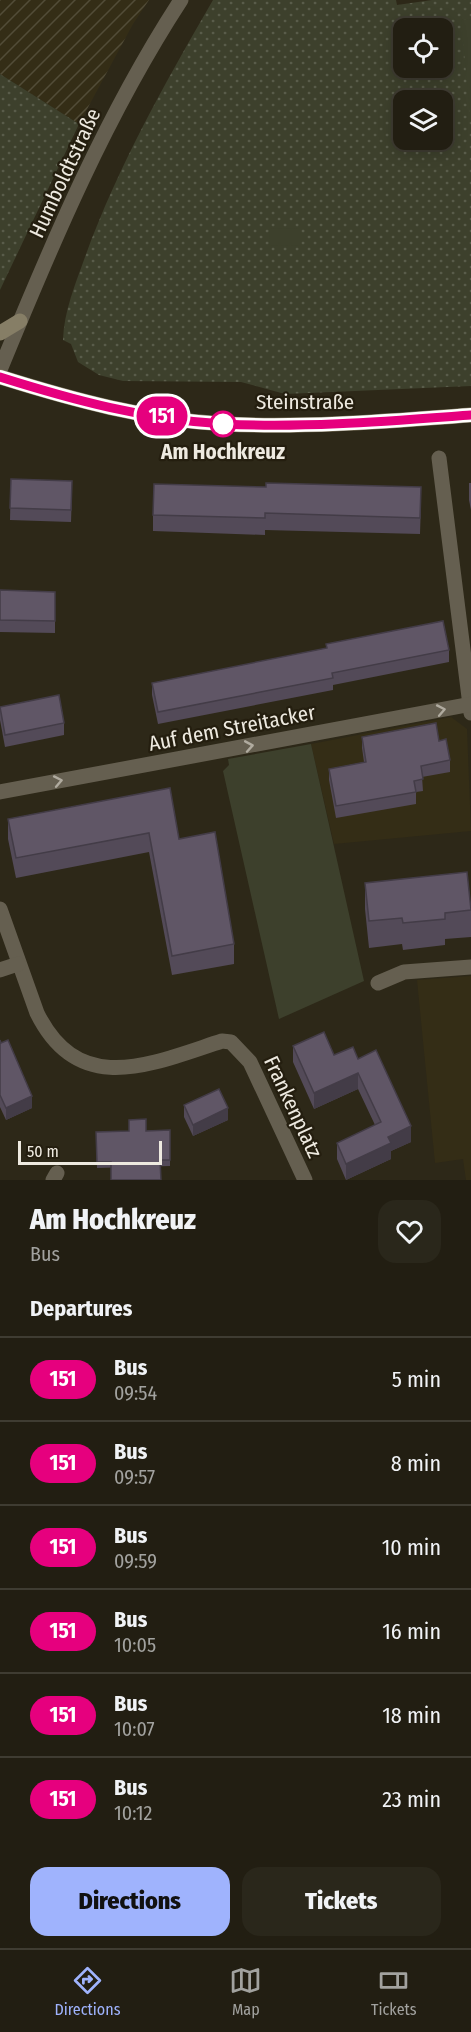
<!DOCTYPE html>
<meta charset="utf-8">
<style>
body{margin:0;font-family:"Fira Sans Condensed",sans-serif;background:#2a271b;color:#f1f3f6;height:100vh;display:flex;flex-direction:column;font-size:22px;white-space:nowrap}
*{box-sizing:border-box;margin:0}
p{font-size:20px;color:#a2a29f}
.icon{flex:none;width:33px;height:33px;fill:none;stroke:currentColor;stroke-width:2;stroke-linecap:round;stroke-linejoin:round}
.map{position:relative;height:1180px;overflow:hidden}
.sheet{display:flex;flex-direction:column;background:#221e12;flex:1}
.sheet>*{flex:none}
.badge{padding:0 12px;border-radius:20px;font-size:21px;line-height:39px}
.buttons{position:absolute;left:393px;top:18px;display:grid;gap:12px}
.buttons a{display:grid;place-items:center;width:60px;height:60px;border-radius:12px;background:#221e12;box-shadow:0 3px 15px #0003,0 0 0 2px #3f3c32;font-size:30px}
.scale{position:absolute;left:18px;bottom:15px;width:144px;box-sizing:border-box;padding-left:6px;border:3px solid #eeeae0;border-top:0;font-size:16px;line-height:21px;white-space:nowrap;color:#eeeae0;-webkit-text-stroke:4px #241e0f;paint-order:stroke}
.map>.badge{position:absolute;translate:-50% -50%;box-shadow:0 0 0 3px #fff}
h2{padding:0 30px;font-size:22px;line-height:54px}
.round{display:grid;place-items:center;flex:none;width:63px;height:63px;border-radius:18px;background:#2a271b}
.head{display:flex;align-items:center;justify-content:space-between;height:102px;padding:0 30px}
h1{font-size:28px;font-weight:800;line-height:45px}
.action{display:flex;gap:12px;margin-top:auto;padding:12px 30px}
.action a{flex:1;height:69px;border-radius:18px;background:#9fb3fd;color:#111;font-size:24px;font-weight:800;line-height:69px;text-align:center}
.action a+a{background:#2a271b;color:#f1f3f6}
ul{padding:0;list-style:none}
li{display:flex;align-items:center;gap:18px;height:84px;padding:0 30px;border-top:2px solid #3f3c32}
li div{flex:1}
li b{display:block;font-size:22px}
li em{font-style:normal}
li .badge{min-width:66px;font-weight:700;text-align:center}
.tabs{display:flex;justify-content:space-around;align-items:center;height:84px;border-top:2px solid #3f3c32;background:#221e12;font-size:16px;color:#a2a29f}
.tabs a{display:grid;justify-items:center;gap:3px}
.tabs .selected{color:#9fb3fd}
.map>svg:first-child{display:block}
.built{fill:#342d16}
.industrial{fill:url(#industrial-furrows)}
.grass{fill:url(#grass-dots);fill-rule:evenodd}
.green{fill:#3d402c}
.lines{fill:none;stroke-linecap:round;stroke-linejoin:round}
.minor{stroke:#655f50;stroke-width:15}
.tertiary{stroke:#655f50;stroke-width:15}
.secondary{stroke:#867e66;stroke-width:15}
.wall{fill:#534a58}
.shaded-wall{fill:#433c47}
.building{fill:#605666;stroke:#433c47;stroke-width:1.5}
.oneway{stroke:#b0ab9f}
.line-casing{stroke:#fff;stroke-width:14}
.line{stroke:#e6007e;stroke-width:9}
.stop-dot{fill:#fff;stroke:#e6007e;stroke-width:3}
.labels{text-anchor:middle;stroke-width:4.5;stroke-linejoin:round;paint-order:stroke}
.street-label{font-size:21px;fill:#eeeae0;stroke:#241e0f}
.stop-label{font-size:21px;font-weight:bold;fill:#eeeae0;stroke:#241e0f}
</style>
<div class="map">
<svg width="471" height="1180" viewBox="0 0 471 1180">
<defs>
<pattern id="industrial-furrows" width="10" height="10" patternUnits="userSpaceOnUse" patternTransform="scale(1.5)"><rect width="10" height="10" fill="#342d16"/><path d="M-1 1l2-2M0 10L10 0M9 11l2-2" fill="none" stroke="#524c38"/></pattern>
<pattern id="grass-dots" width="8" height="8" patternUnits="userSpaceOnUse" patternTransform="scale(1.5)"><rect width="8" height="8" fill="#3d402c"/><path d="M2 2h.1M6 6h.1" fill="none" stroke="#595c4a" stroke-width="1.8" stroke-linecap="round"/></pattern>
</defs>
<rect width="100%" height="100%" fill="#2d2818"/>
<!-- built -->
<g class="built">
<path d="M 451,717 L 467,729 L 471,831 L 334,844 L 311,744 Z"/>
<path d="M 471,976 L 471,1180 L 466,1180 L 463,1159 L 435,1163 L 417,980 Z"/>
</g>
<!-- industrial -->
<path class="industrial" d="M 0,0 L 149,0 L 133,24 L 79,124 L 0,74 Z"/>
<!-- grass -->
<g class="grass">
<path d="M 213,0 L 396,0 L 397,5 L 432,0 L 471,0 L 471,386 L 285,394 L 241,382 L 123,381 L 99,375 L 78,362 L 71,344 L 63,340 C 64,311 75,285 85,257 C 118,166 165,83 213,0 ZM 404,28 L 442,28 L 442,68 L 404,68 ZM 404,100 L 442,100 L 442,140 L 404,140 Z"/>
<path d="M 0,74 L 79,124 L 0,290 Z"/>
</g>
<!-- green -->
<g class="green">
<path d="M 471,19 L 471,124 L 461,20 Z"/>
<path d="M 299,228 L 299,245 L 270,246 L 269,229 Z"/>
<path d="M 311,744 L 364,981 L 279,1019 L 223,771 L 229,765 L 228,759 Z"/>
</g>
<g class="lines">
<!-- minor -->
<g class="minor">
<path d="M 439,458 L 471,713"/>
<path d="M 0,792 L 471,704"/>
<path d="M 0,909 L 37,1013 C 79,1098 151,1064 222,1041 L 231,1042 L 250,1062 L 305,1180"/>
<path d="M 0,970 L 18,964"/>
<path d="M 378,983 L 404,972 L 471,967"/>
<path d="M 53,1180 L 57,1173"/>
</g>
<!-- tertiary -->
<path class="tertiary" d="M 0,370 C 52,243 106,115 181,0"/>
<!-- secondary -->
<g class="secondary">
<path d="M 0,333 L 20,321"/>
<path d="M 0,377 C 73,400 147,420 224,424 C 306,428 389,421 471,415"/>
</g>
</g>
<!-- wall -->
<g class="wall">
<path d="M 11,479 L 72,493 L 71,522 L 10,520 Z"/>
<path d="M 469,483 L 471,483 L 471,510 L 469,500 Z"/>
<path d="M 421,504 L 420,534 L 265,530 L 265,535 L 153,531 L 153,515 Z"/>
<path d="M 0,590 L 55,592 L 55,633 L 0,632 Z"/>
<path d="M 326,644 L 449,650 L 449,662 L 333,685 L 333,690 L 158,724 L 152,695 L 152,683 L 326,649 Z"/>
<path d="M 0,707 L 64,723 L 64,735 L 5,747 L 0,720 Z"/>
<path d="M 362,737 L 439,741 L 450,760 L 450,772 L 422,777 L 423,791 L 416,792 L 416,804 L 336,818 L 329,780 L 329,769 L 364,762 L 362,748 Z"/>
<path d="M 170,788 L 179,839 L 234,944 L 234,964 L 172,975 L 149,852 L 16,878 L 8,839 L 8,819 Z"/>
<path d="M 365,883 L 471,907 L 471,937 L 445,939 L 445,945 L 403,950 L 402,944 L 369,948 L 365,909 Z"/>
<path d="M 0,1040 L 32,1108 L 6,1120 L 0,1107 Z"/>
<path d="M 293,1046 L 358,1059 L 411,1142 L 391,1151 L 391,1159 L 346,1180 L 337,1159 L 337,1143 L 375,1125 L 358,1089 L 314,1109 L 293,1062 Z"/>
<path d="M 184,1105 L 228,1120 L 193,1136 L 184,1117 Z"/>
<path d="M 170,1130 L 170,1166 L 97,1168 L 96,1132 Z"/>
</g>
<!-- shaded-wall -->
<g class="shaded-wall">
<path d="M 358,1073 L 358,1089 L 314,1109 L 314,1093 Z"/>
<path d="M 32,1096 L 32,1108 L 6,1120 L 6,1108 Z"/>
<path d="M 228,1108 L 228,1120 L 193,1136 L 193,1125 Z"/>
<path d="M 411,1126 L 411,1142 L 391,1151 L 391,1159 L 346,1180 L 346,1164 L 388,1137 Z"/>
</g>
<!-- building -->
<g class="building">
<path d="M 11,479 L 72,481 L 71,510 L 10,508 Z"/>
<path d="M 266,483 L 421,487 L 420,518 L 265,513 L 265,518 L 153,515 L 154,484 L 266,487 Z"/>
<path d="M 0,590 L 55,592 L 55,621 L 0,620 Z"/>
<path d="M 443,621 L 449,650 L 332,673 L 333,678 L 158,712 L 152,683 L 327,648 L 326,644 Z"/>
<path d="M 59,695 L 64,723 L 5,735 L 0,707 Z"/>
<path d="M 436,723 L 439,741 L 446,739 L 450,760 L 421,766 L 423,779 L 414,781 L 416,792 L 336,806 L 329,769 L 366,762 L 362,737 Z"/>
<path d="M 170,788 L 179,839 L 215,832 L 234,944 L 172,956 L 149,833 L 16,858 L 8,819 Z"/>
<path d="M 467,872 L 471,910 L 445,913 L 445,919 L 403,923 L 402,918 L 369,921 L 365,883 Z"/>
<path d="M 324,1032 L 334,1055 L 353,1047 L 358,1059 L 376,1050 L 411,1126 L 388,1137 L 391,1143 L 346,1164 L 337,1143 L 381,1122 L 358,1073 L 314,1093 L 293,1046 Z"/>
<path d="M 0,1040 L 1,1043 L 8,1040 L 32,1096 L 6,1108 L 0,1095 Z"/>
<path d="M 219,1089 L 228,1108 L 193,1125 L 184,1105 Z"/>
<path d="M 146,1119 L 146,1131 L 170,1130 L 170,1160 L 160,1160 L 161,1180 L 111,1180 L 111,1162 L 97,1162 L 96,1132 L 129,1131 L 129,1120 Z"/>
</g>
<!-- one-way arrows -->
<defs><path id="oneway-chevron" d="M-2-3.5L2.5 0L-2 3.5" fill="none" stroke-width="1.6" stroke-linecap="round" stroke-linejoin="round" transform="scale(1.5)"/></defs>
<g class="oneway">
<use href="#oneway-chevron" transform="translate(441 710) rotate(-11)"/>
<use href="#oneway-chevron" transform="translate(249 746) rotate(-10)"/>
<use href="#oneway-chevron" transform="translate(58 781) rotate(-11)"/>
</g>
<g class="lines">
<!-- line casing -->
<g class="line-casing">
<path id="line" d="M 0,377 C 73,400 147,420 224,424 C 306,428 389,421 471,415"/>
</g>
<!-- line -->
<use href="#line" class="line"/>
</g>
<!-- markers -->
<circle class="stop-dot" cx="223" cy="424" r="12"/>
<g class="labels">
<!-- street labels -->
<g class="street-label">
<text transform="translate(65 173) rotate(-65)" y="7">Humboldtstraße</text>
<text x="305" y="409">Steinstraße</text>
<text transform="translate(232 728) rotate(-11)" y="7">Auf dem Streitacker</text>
<text transform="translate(293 1107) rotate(65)" y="7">Frankenplatz</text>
</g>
<!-- stop labels -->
<g class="stop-label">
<text x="223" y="459">Am Hochkreuz</text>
</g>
</g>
</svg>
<div class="buttons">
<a><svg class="icon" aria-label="locate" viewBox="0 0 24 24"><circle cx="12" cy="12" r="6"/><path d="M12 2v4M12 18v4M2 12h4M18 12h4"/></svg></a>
<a><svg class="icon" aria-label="layers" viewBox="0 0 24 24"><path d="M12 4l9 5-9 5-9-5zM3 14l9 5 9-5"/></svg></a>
</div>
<div class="scale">50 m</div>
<b class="badge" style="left:162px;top:416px;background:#e6007e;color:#fff">151</b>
</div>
<section class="sheet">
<div class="head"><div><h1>Am Hochkreuz</h1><p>Bus</p></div><a class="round"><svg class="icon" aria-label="heart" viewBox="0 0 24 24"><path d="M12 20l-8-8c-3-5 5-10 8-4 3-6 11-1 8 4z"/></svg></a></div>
<h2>Departures</h2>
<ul>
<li><span class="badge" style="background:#e6007e;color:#fff">151</span><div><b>Bus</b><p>09:54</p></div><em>5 min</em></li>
<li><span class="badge" style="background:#e6007e;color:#fff">151</span><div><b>Bus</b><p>09:57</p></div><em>8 min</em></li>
<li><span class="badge" style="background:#e6007e;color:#fff">151</span><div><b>Bus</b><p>09:59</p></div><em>10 min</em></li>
<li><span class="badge" style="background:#e6007e;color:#fff">151</span><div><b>Bus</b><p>10:05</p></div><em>16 min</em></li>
<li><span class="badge" style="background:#e6007e;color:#fff">151</span><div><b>Bus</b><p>10:07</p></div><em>18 min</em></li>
<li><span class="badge" style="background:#e6007e;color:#fff">151</span><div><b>Bus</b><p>10:12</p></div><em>23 min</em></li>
</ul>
<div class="action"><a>Directions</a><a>Tickets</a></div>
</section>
<nav class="tabs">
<a class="selected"><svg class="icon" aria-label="directions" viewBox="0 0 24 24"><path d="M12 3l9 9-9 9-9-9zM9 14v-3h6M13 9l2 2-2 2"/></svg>Directions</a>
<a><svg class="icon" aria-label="map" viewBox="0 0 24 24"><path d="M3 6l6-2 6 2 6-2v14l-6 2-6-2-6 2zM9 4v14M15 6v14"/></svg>Map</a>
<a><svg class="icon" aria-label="tickets" viewBox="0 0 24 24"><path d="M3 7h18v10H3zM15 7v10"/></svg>Tickets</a>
</nav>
